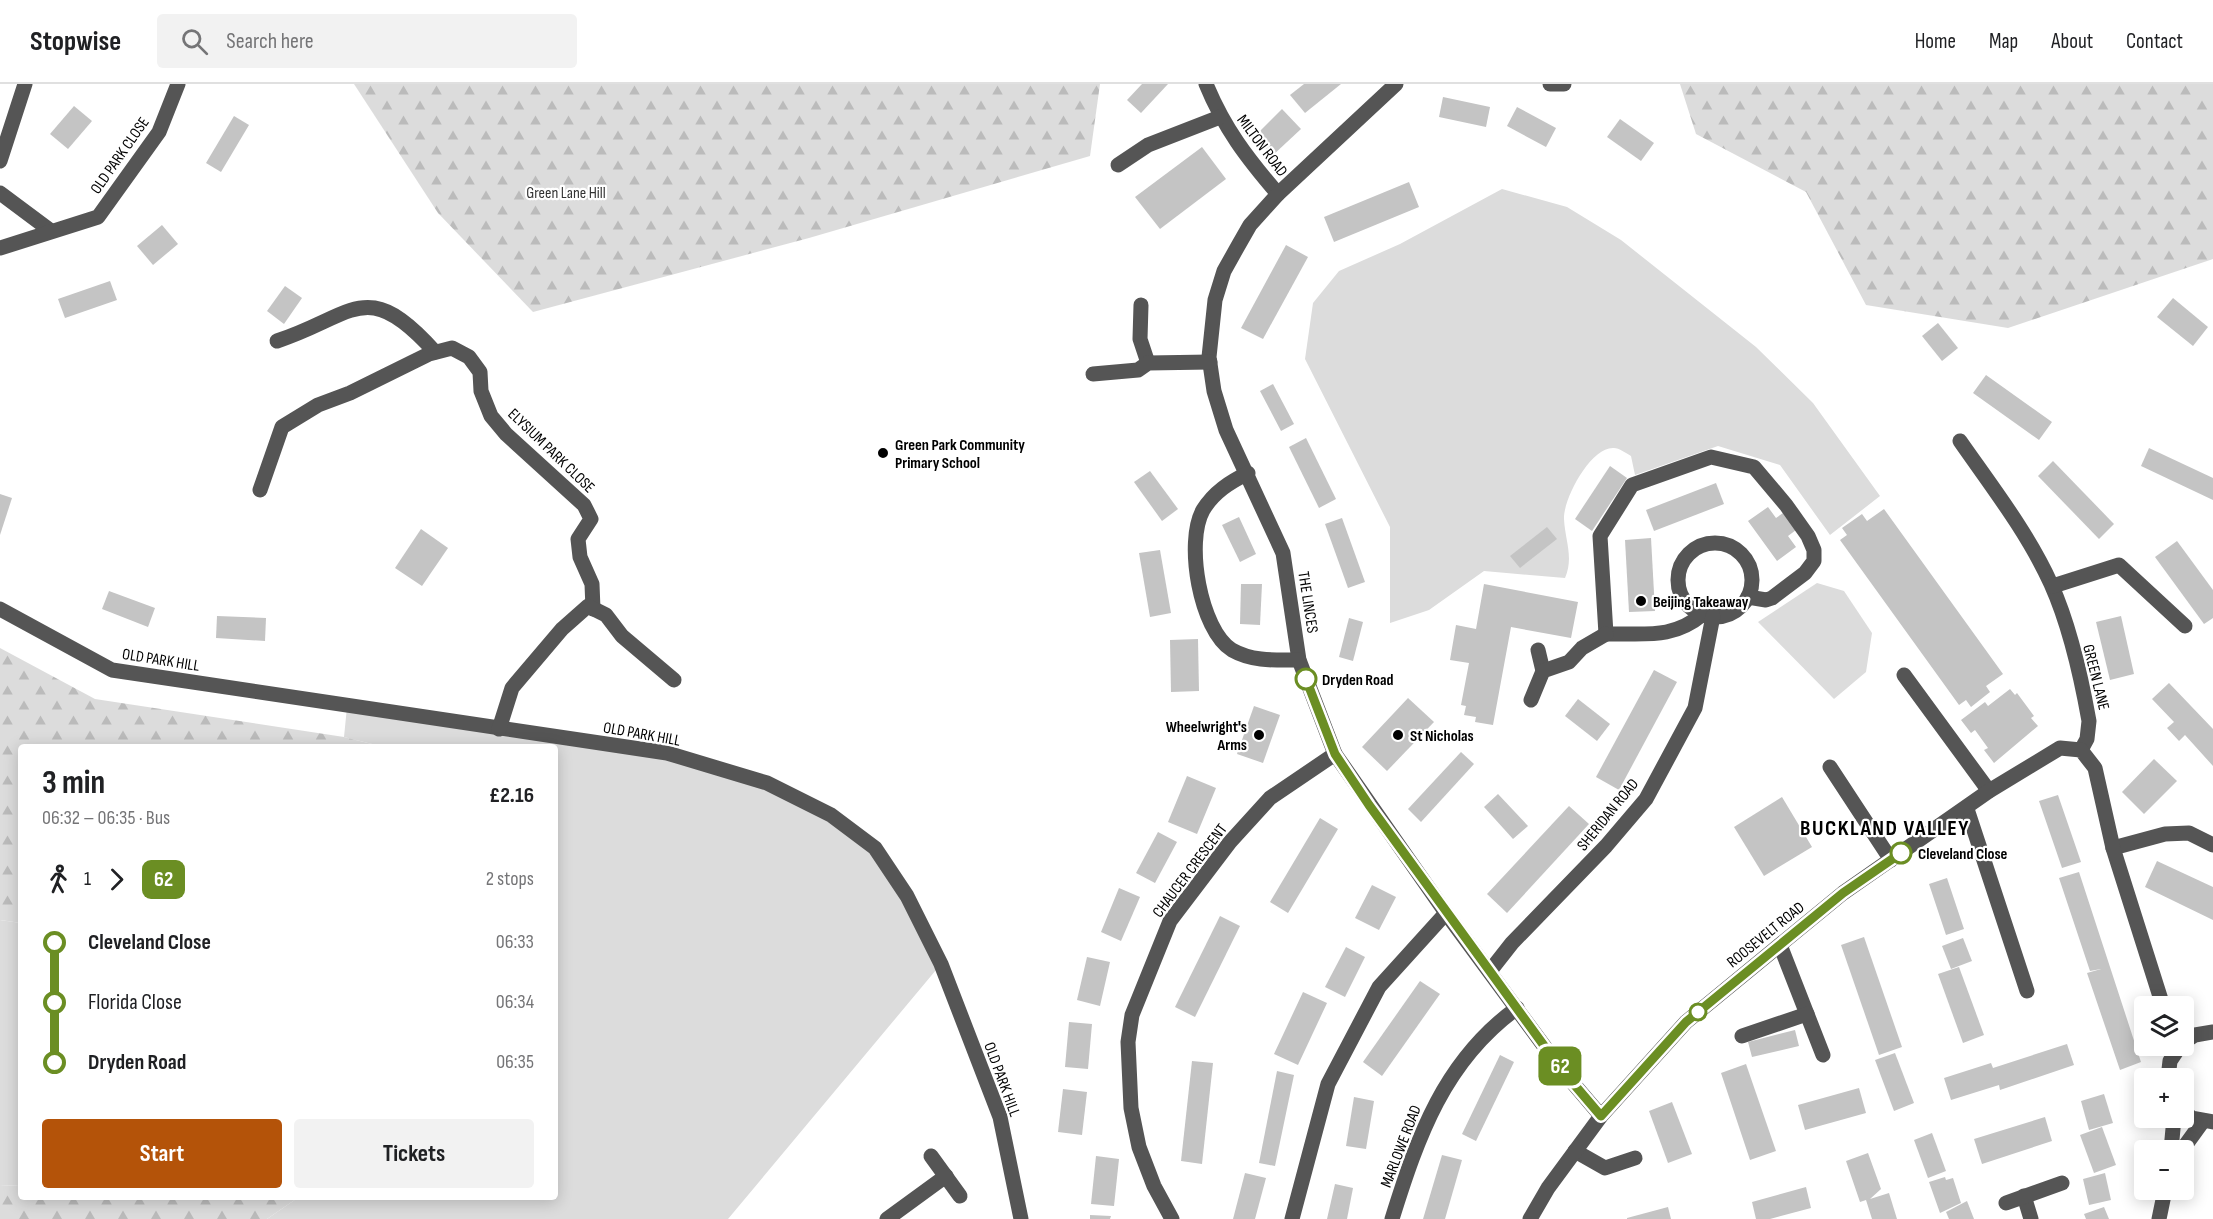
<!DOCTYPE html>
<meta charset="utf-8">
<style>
body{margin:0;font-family:"Sofia Sans Condensed",sans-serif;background:#f2f2f2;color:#202124;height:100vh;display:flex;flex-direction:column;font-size:22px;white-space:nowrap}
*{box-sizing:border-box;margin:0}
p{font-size:20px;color:#757577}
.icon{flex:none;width:33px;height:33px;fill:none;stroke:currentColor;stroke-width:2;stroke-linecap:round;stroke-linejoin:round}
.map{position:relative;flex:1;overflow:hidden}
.details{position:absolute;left:18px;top:660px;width:540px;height:456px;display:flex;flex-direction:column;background:#fff;border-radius:6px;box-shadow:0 3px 15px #0003}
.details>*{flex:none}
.badge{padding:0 12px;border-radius:9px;font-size:21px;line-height:39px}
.tools{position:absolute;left:2134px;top:912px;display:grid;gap:12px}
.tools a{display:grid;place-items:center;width:60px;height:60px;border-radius:6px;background:#fff;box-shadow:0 3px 15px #0003;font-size:30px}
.map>.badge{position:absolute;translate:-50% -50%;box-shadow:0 0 0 3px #fff}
.legs{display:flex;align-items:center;gap:9px;height:66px;padding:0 24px;font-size:20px}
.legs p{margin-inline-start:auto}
.overview{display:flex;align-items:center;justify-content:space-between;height:102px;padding:0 24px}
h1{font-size:33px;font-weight:700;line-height:45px}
.button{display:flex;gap:12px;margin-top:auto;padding:12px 24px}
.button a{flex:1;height:69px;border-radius:6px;background:#b45309;color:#fff;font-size:24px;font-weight:700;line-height:69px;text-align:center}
.button a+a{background:#f2f2f2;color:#202124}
ul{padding:0 24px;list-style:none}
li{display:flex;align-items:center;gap:21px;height:60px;font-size:22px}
li i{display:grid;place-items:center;width:9px;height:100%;margin:0 8px;background:currentColor}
li i::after{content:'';width:15px;height:15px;margin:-8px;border:4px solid;border-radius:50%;background:#fff}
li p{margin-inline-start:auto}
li:first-child i{background:linear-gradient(#0000 50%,currentColor 0)}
li:last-child i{background:linear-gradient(currentColor 50%,#0000 0)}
header{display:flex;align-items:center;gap:36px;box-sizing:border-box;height:84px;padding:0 30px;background:#fff;border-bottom:2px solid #e0e0e0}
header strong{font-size:28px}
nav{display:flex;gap:33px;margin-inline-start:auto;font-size:21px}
.search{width:420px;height:54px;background:#f2f2f2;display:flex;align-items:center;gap:15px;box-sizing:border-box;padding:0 21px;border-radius:6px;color:#757577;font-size:22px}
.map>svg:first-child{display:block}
.green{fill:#dcdcdc}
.forest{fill:url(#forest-firs)}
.building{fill:#c4c4c4}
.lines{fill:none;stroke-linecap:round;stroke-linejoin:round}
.minor{stroke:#555;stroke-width:15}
.line-1-casing{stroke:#fff;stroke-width:14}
.line-1{stroke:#6b8e23;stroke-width:9}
.poi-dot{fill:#000;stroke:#fff;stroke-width:2}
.stop-1-dot{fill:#fff;stroke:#6b8e23;stroke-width:3}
.labels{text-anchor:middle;stroke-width:4.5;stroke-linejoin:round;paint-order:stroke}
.street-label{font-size:16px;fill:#000;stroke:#fff}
.park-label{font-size:16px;fill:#333;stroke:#fff}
.poi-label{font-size:16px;font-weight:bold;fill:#000;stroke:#fff;text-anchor:start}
.stop-label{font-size:16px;font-weight:bold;fill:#000;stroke:#fff;text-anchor:start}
.district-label{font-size:22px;font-weight:bold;letter-spacing:1.5px;fill:#000;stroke:#fff}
</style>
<header>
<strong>Stopwise</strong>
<div class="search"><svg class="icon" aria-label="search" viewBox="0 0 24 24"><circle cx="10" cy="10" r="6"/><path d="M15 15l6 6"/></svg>Search here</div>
<nav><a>Home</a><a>Map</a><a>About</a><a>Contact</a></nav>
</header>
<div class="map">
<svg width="2213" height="1135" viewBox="0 0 2213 1135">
<defs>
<pattern id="forest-firs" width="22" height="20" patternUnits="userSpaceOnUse" patternTransform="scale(1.5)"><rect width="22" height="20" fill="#dcdcdc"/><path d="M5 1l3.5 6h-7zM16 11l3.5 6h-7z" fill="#bbb"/></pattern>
</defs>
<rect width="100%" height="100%" fill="#fff"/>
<!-- green -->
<g class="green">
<path d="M 1502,105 L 1567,123 L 1621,156 L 1756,263 L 1813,319 L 1880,412 L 1830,451 L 1780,381 L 1718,362 L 1635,391 L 1631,372 C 1626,369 1619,364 1614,364 C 1591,362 1563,415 1564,435 C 1565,456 1574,473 1565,494 L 1484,487 L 1429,526 L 1390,539 L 1390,443 L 1305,275 L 1313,219 L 1339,187 L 1400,160 Z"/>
<path d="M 1817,499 L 1844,507 L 1872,549 L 1866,588 L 1834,615 L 1758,538 Z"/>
<path d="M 347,623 L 667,669 L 767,699 L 875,764 L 941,880 L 728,1135 L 267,1135 L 299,1113 L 555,1113 L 555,663 L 384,663 L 344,653 Z"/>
<path d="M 0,836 L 21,839 L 21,1102 L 0,1101 Z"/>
</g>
<!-- forest -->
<g class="forest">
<path d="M 354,0 L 1100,0 L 1090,72 L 809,154 L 533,228 L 438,129 Z"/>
<path d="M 1680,0 L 2213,0 L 2213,175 L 2008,244 L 1866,221 L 1806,108 L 1696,50 Z"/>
<path d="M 0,564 L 95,615 L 344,653 L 384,663 L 21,663 L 21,839 L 0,836 Z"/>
<path d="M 0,1101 L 21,1102 L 21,1113 L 299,1113 L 267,1135 L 0,1135 Z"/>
</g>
<!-- building -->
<g class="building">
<path d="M 1142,0 L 1168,0 L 1141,29 L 1127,16 Z"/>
<path d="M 1304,0 L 1341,0 L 1305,29 L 1290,11 Z"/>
<path d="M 1443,13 L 1490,23 L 1486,43 L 1439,33 Z"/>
<path d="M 74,22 L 92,37 L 68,65 L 50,50 Z"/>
<path d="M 1517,23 L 1556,44 L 1546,63 L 1507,42 Z"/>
<path d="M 1282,25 L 1301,45 L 1272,72 L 1254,53 Z"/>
<path d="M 234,32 L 249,41 L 221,88 L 206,79 Z"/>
<path d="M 1620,35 L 1654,59 L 1641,77 L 1607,53 Z"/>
<path d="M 1202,63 L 1226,95 L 1160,145 L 1135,113 Z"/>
<path d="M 1409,98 L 1419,123 L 1334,158 L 1324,133 Z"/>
<path d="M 162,141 L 178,160 L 153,181 L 137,162 Z"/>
<path d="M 1286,161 L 1308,173 L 1263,255 L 1241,244 Z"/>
<path d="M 110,197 L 117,216 L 65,234 L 58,215 Z"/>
<path d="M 285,202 L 302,214 L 284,240 L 267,227 Z"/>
<path d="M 2173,214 L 2208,243 L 2193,262 L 2157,233 Z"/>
<path d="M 1938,239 L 1958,264 L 1942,277 L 1922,252 Z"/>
<path d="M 1986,291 L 2052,338 L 2039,356 L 1973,309 Z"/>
<path d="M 1273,300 L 1294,340 L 1281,347 L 1260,307 Z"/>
<path d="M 1306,354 L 1336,415 L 1319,424 L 1289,363 Z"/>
<path d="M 2149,364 L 2213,394 L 2213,416 L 2141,382 Z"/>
<path d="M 2053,377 L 2114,440 L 2099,455 L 2038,392 Z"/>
<path d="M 1610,382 L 1627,394 L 1592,447 L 1575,435 Z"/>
<path d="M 1150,387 L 1178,425 L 1162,437 L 1134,398 Z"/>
<path d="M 1716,399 L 1724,420 L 1654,447 L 1646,426 Z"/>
<path d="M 0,410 L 12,414 L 0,451 Z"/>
<path d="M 1768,423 L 1776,434 L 1783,429 L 1796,446 L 1788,452 L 1796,463 L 1777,477 L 1748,437 Z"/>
<path d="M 1884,425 L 2003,590 L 1986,602 L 1990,608 L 1971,623 L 1966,616 L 1959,621 L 1840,456 L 1847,451 L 1842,444 L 1862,430 L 1867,437 Z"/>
<path d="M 1239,433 L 1256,470 L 1240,478 L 1222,441 Z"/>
<path d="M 1342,434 L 1365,498 L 1348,504 L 1325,440 Z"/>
<path d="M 1547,443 L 1557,455 L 1520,484 L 1510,472 Z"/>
<path d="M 421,445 L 448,464 L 422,502 L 395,484 Z"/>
<path d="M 1651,454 L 1655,527 L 1629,528 L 1625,456 Z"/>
<path d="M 2177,457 L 2213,506 L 2213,534 L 2204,540 L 2155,473 Z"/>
<path d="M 1160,466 L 1171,529 L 1150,533 L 1139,469 Z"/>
<path d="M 1241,500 L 1262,500 L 1260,541 L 1240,540 Z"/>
<path d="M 1484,500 L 1578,518 L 1571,554 L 1511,543 L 1493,641 L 1475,638 L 1476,633 L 1464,631 L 1466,622 L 1461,621 L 1469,579 L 1450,576 L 1456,541 L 1476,545 Z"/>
<path d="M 109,507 L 155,524 L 148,543 L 102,525 Z"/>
<path d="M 217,532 L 266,534 L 265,557 L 216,554 Z"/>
<path d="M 2121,532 L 2134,590 L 2110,596 L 2096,538 Z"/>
<path d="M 1349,534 L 1363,538 L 1353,577 L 1339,573 Z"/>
<path d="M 1198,555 L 1199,607 L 1171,608 L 1170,556 Z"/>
<path d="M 1654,586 L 1677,598 L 1619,706 L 1596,693 Z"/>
<path d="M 2169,599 L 2213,645 L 2213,682 L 2185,651 L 2179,657 L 2167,644 L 2174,638 L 2152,615 Z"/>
<path d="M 2010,605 L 2015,611 L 2017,609 L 2034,632 L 2031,634 L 2038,642 L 1994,679 L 1984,666 L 1988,664 L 1975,646 L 1971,649 L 1961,636 L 1985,618 L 1988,622 Z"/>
<path d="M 1408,614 L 1434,638 L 1387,687 L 1362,663 Z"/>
<path d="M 1578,615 L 1610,640 L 1597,657 L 1565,632 Z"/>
<path d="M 1254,622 L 1280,631 L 1263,679 L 1237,670 Z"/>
<path d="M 1461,668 L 1474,680 L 1421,738 L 1408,725 Z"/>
<path d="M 2154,675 L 2177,697 L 2144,730 L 2122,708 Z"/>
<path d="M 1187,692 L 1216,704 L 1197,750 L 1168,738 Z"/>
<path d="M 1498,710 L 1528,742 L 1513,755 L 1484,723 Z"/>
<path d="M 2058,711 L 2081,778 L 2062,784 L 2039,717 Z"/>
<path d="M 1782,713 L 1812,763 L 1764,792 L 1734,743 Z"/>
<path d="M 1569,722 L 1589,740 L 1507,829 L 1487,810 Z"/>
<path d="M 1320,734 L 1338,745 L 1288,829 L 1270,818 Z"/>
<path d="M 1158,748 L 1177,758 L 1155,799 L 1136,789 Z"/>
<path d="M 2157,777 L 2213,803 L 2213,836 L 2145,803 Z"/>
<path d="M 2079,788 L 2141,978 L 2120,986 L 2087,889 L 2101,885 L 2090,887 L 2059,794 Z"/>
<path d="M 1947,794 L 1964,845 L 1946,851 L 1929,800 Z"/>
<path d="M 1372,801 L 1396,813 L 1379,846 L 1355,834 Z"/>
<path d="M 1119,804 L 1140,813 L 1121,857 L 1101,848 Z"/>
<path d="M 1220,832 L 1240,842 L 1195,933 L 1175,923 Z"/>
<path d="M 1864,853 L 1902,963 L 1879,971 L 1841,861 Z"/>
<path d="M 1963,854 L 1972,877 L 1951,885 L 1942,862 Z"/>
<path d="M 1346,863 L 1365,873 L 1345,913 L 1325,903 Z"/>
<path d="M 1087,873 L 1110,878 L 1100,922 L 1077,916 Z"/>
<path d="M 1959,883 L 1984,951 L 1963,959 L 1938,890 Z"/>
<path d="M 1420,897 L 1440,910 L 1382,992 L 1363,978 Z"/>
<path d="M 1303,908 L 1327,919 L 1298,981 L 1274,970 Z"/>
<path d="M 1069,938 L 1092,940 L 1088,985 L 1065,983 Z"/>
<path d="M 1795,946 L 1799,962 L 1752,973 L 1748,958 Z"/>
<path d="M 2067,960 L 2074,981 L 2000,1006 L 1999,1001 L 1951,1016 L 1944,994 L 1991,979 L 1993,984 Z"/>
<path d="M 1895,969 L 1914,1019 L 1894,1027 L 1875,976 Z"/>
<path d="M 1500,971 L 1514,978 L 1476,1057 L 1462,1050 Z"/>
<path d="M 1192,977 L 1213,979 L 1202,1080 L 1181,1077 Z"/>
<path d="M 1746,980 L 1776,1067 L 1750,1076 L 1721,989 Z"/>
<path d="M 1277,987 L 1294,991 L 1275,1082 L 1259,1079 Z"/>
<path d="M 1859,1004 L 1866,1029 L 1805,1046 L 1798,1021 Z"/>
<path d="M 1063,1005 L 1087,1008 L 1082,1051 L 1058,1048 Z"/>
<path d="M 2104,1010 L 2113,1039 L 2089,1046 L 2081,1017 Z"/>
<path d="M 1354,1013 L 1374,1017 L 1366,1065 L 1346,1062 Z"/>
<path d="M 1672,1018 L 1692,1070 L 1668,1079 L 1649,1027 Z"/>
<path d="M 2045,1033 L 2052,1057 L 1982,1080 L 1974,1055 Z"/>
<path d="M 2102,1043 L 2116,1081 L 2094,1089 L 2080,1051 Z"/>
<path d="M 1932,1049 L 1946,1087 L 1928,1094 L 1914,1056 Z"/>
<path d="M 1868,1069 L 1881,1105 L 1870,1115 L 1889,1109 L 1897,1135 L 1872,1135 L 1866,1116 L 1860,1118 L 1846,1077 Z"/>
<path d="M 1442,1071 L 1462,1076 L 1445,1135 L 1423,1135 Z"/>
<path d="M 1096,1072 L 1119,1075 L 1114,1122 L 1091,1120 Z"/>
<path d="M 1245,1089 L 1266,1094 L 1255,1135 L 1233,1135 Z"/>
<path d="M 2105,1089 L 2111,1116 L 2089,1121 L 2083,1095 Z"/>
<path d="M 1945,1093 L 1946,1096 L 1953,1094 L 1961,1119 L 1940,1129 L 1929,1098 Z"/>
<path d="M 1335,1100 L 1353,1104 L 1347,1135 L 1327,1135 Z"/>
<path d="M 1806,1103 L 1811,1124 L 1770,1135 L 1756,1135 L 1752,1118 Z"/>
<path d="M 1967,1117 L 1974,1135 L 1949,1135 L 1946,1128 Z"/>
<path d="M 1668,1123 L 1671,1135 L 1627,1135 L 1627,1134 Z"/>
<path d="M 2104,1123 L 2109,1135 L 2086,1135 L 2084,1130 Z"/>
<path d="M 1090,1131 L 1111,1132 L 1110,1135 L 1090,1135 Z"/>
</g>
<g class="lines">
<!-- minor -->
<g class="minor">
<path d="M 1206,0 C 1224,44 1247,74 1278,110"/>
<path d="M 1396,0 L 1278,110 L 1250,141 L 1238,162 L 1224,187 L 1215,216 L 1209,273 L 1214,307 L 1226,346 L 1283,469 L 1299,576 L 1335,670 L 1446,829 L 1561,985 L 1601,1032"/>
<path d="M 1550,0 L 1564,0"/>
<path d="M 0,77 L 25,0"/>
<path d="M 1118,81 L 1148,61 L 1220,33"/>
<path d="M 0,109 L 51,147"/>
<path d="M 0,164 L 98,133 L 159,48 L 178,0"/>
<path d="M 1141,221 L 1140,255 L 1148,279"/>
<path d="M 277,257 C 354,232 366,191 435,268"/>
<path d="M 1093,290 L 1138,286 L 1148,279 L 1210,278"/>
<path d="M 1960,357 C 1992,403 2028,449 2051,500 C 2070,542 2081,592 2089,637 L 2087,655 L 2081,666"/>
<path d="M 1248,389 C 1230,398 1214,408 1203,426 C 1185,458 1200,546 1232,566 C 1253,578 1277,576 1299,576"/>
<path d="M 260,406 L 282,343 L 318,321 L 350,309 L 429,270 L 452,264 L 469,273 L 480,288 L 481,307 L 491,332 L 506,350 L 584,421 L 591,435 L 578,455 L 580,473 L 592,500 L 593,525"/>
<circle cx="1715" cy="496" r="37"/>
<path d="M 2053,502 L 2119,481 L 2185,542"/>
<path d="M 0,525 L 112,586 L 667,669 L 767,699 L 831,731 L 875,764 L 907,812 L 941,880 L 1000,1033 L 1021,1135"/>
<path d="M 1703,530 C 1672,556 1644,549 1606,550 L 1600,452 L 1632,401 L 1711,373 L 1754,383 L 1786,421 L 1808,452 L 1814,466 L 1814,477 L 1805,489 L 1772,514 L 1766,516 L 1748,513"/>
<path d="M 1538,566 L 1543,587"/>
<path d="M 1904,591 L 1989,707"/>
<path d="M 1531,616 L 1543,587 L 1569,578 L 1582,564 L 1606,550"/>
<path d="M 499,645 L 512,604 L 562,545 L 588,522 L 606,531 L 622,552 L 674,596"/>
<path d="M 1830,683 L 1891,776"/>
<path d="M 1967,725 L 2027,907"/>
<path d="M 2113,764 L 2165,750 L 2189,749 L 2213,761"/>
<path d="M 1780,861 L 1823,971"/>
<path d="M 1490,887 L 1512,859 L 1606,762 L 1646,715 L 1695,624 L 1713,532"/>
<path d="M 1742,952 L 1807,930"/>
<path d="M 2184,958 L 2195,951 L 2213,948"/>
<path d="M 2168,994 L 2170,977 L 2180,962"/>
<path d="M 2184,1028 L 2192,1034 L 2213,1038"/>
<path d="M 2171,1066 L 2174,1034"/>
<path d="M 2182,1066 L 2203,1037"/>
<path d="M 1575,1067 L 1605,1084 L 1635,1074"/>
<path d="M 931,1072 L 960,1112"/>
<path d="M 2024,1112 L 2031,1135"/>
<path d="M 2006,1119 L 2062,1099"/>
<path d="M 887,1135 L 946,1092"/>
<path d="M 1172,1135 L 1154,1102 L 1139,1063 L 1131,1024 L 1128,958 L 1132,931 L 1170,837 L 1230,758 L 1270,714 L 1335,670"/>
<path d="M 1292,1135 L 1328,1000 L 1379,903 L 1446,829"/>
<path d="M 1392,1135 C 1418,1052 1444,977 1517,924"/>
<path d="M 1530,1135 L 1548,1104 L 1601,1032 L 1686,938 L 1843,809 L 1989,707 L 2060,664 L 2081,666 L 2095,684 L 2113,764 L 2163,922"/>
<path d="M 2159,1135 L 2165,1106"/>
</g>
</g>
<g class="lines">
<!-- line-1 casing -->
<g class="line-1-casing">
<path id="line-1" d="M 1306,595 L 1335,670 L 1369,721 L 1561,985 L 1601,1032 L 1686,938 L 1843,809 L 1901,769"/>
</g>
<!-- line-1 -->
<use href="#line-1" class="line-1"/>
</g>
<!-- markers -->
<g class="poi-dot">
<circle cx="883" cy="369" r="6"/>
<circle cx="1641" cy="517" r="6"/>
<circle cx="1259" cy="651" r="6"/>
<circle cx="1398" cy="651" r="6"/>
</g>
<g class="stop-1-dot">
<circle cx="1306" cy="595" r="10"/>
<circle cx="1901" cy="769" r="10"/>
<circle cx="1698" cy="928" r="8"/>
</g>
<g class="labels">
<!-- street labels -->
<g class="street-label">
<text transform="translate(1263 61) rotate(53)" y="6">MILTON ROAD</text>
<text transform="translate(119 71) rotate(-55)" y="6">OLD PARK CLOSE</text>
<text transform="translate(552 366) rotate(44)" y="6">ELYSIUM PARK CLOSE</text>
<text transform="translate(1309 518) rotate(81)" y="6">THE LINCES</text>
<text transform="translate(161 575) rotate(9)" y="6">OLD PARK HILL</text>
<text transform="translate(2097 593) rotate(76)" y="6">GREEN LANE</text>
<text transform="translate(642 649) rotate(10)" y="6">OLD PARK HILL</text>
<text transform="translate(1607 730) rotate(-51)" y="6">SHERIDAN ROAD</text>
<text transform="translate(1189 786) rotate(-53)" y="6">CHAUCER CRESCENT</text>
<text transform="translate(1765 850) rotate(-39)" y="6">ROOSEVELT ROAD</text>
<text transform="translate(1003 995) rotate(70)" y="6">OLD PARK HILL</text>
<text transform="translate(1400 1062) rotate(-69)" y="6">MARLOWE ROAD</text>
</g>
<!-- park labels -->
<g class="park-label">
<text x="566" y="114">Green Lane Hill</text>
</g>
<!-- poi labels -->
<g class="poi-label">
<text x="895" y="366">Green Park Community<tspan x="895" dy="18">Primary School</tspan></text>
<text x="1653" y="523">Beijing Takeaway</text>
<text x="1247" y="648" text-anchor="end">Wheelwright's<tspan x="1247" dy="18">Arms</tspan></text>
<text x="1410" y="657">St Nicholas</text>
</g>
<!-- stop labels -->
<g class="stop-label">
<text x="1322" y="601">Dryden Road</text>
<text x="1918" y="775">Cleveland Close</text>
</g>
<!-- district labels -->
<g class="district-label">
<text x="1885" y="751">BUCKLAND VALLEY</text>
</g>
</g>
</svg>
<div class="tools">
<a><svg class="icon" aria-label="layers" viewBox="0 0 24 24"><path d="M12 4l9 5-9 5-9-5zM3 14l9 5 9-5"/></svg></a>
<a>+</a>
<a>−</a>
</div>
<b class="badge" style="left:1560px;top:982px;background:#6b8e23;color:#fff">62</b>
<section class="details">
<div class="overview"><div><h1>3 min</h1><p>06:32 – 06:35 · Bus</p></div><b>£2.16</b></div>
<div class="legs"><svg class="icon" aria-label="walk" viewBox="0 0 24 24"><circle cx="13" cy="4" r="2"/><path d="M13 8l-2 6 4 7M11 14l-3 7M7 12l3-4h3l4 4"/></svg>1<svg class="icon" aria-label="forward" viewBox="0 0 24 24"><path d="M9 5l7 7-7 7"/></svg><b class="badge" style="background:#6b8e23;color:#fff">62</b><p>2 stops</p></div>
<ul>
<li><i style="color:#6b8e23"></i><b>Cleveland Close</b><p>06:33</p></li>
<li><i style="color:#6b8e23"></i><span>Florida Close</span><p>06:34</p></li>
<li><i style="color:#6b8e23"></i><b>Dryden Road</b><p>06:35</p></li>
</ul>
<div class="button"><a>Start</a><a>Tickets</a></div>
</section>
</div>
